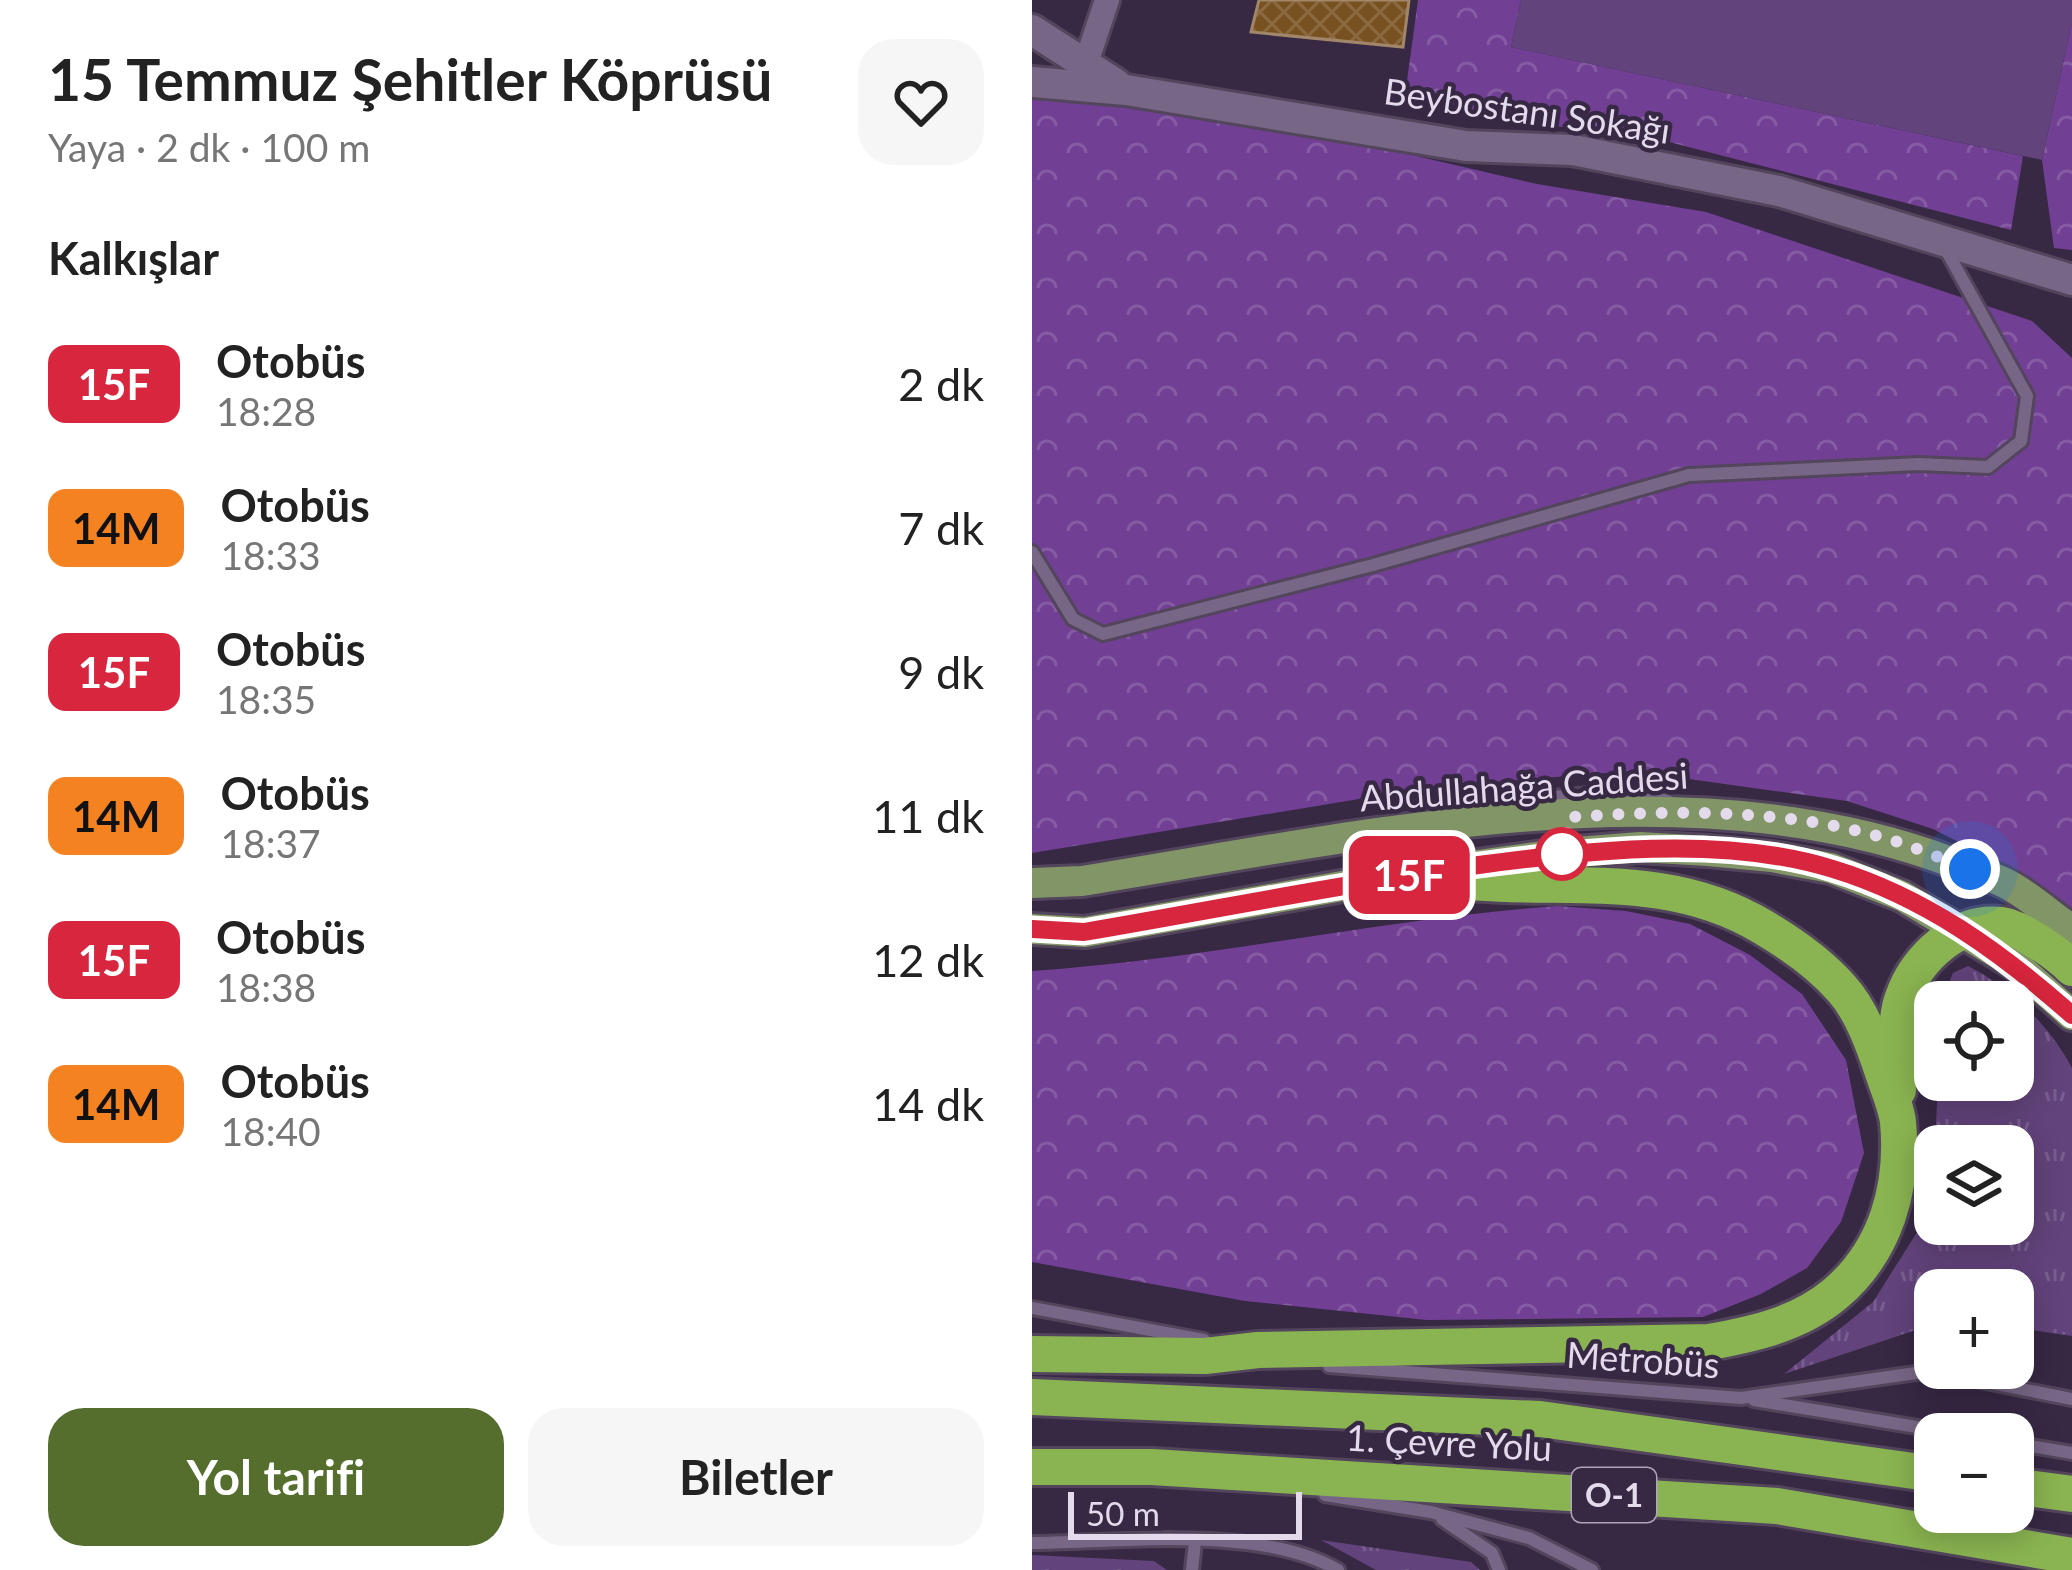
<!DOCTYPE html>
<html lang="tr">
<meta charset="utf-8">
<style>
body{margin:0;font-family:Lato,sans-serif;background:#f6f6f6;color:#222;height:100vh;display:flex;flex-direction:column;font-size:45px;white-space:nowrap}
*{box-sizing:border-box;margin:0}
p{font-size:39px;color:#767676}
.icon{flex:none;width:66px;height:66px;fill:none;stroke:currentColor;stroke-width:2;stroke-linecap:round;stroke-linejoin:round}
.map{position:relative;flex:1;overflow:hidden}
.drawer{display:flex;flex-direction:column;background:#fff;width:1032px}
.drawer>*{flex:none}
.badge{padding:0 24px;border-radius:18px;font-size:42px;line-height:78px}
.controls{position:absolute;left:882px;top:981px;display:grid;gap:24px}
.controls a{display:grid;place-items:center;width:120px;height:120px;border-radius:24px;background:#fff;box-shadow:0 6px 30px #0003;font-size:60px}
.scale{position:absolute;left:36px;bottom:30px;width:234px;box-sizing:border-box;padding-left:12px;border:6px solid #e3daec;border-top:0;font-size:33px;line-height:42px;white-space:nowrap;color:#e3daec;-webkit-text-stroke:9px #372844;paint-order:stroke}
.you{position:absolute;width:60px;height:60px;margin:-30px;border:9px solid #fff;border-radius:50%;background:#1a73e8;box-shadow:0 0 0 18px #1a73e833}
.map>.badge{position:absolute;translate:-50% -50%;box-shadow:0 0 0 6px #fff}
h2{padding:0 48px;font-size:45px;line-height:108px}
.round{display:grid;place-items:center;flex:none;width:126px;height:126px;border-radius:36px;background:#f6f6f6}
.head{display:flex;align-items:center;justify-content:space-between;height:204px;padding:0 48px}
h1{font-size:57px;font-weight:700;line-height:90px}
.cta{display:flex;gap:24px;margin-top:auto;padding:24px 48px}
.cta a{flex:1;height:138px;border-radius:36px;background:#556e2e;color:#fff;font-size:48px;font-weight:700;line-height:138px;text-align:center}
.cta a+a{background:#f6f6f6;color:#222}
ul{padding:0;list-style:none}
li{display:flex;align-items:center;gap:36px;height:144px;padding:0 48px}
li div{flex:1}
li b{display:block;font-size:45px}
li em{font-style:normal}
li .badge{min-width:132px;font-weight:700;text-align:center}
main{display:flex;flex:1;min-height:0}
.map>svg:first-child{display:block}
.grass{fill:url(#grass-tufts)}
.forest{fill:url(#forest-crowns)}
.pitch{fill:#62437b}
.building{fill:url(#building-cross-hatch);stroke:#a18669;stroke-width:3}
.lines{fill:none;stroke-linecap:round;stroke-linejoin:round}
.lane-casing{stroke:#52455c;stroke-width:18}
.street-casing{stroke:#52455c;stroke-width:30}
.secondary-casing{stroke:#52455c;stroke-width:36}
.primary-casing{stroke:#52455c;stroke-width:36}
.highway-casing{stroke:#52455c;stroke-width:42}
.lane{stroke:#776686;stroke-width:12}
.street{stroke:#776686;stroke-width:24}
.secondary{stroke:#776686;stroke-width:30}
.primary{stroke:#829566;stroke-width:30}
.highway{stroke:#8ab451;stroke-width:36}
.line-casing{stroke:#fff;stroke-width:27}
.line{stroke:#d7263d;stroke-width:18}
.walk{stroke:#e3daec;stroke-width:12;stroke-dasharray:0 21.6}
.stop-dot{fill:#fff;stroke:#d7263d;stroke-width:6}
.labels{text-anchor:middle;stroke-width:9;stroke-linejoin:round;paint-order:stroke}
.shield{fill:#372844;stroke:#afa5ba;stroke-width:3}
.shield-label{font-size:33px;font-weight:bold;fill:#e3daec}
.street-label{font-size:36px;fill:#e3daec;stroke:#372844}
</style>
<main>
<section class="drawer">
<div class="head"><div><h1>15 Temmuz Şehitler Köprüsü</h1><p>Yaya · 2 dk · 100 m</p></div><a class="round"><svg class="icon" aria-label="heart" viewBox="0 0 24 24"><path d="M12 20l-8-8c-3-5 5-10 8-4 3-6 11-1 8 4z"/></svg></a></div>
<h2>Kalkışlar</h2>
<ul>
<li><span class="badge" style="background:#d7263d;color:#fff">15F</span><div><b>Otobüs</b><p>18:28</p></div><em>2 dk</em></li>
<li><span class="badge" style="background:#f58220;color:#111">14M</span><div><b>Otobüs</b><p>18:33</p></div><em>7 dk</em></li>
<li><span class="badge" style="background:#d7263d;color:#fff">15F</span><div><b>Otobüs</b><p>18:35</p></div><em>9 dk</em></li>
<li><span class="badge" style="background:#f58220;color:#111">14M</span><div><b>Otobüs</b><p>18:37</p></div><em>11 dk</em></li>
<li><span class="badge" style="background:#d7263d;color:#fff">15F</span><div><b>Otobüs</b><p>18:38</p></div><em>12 dk</em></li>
<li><span class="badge" style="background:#f58220;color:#111">14M</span><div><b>Otobüs</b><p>18:40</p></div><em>14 dk</em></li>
</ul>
<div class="cta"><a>Yol tarifi</a><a>Biletler</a></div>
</section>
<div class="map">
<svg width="1040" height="1570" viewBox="0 0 1040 1570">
<defs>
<pattern id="grass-tufts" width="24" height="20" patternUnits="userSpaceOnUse" patternTransform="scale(3)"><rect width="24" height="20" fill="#62437b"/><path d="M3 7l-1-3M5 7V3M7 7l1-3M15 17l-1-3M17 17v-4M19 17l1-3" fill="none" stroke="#785e8e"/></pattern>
<pattern id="forest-crowns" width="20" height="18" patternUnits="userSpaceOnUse" patternTransform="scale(3)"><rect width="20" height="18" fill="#714094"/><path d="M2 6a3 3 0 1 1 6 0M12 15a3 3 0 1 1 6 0" fill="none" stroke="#855ba3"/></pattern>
<pattern id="building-cross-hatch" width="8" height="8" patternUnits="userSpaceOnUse" patternTransform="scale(3)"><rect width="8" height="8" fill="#785121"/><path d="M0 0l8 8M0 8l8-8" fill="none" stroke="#8b6941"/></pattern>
</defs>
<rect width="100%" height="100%" fill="#372844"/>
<!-- grass -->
<g class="grass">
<path d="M 936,966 C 979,988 1018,1026 1040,1068 L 1040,1336 L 981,1327 L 981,1290 L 903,1290 L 903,1321 L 890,1328 L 752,1374 L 841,1302 L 894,1218 L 903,1149 L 903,1224 L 981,1224 L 981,1146 L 903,1146 L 906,1080 L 981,1080 L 981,1002 L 909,1002 L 921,973 Z"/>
<path d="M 289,1540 L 439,1562 L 448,1570 L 344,1570 Z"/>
<path d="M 0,1555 L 122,1561 L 135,1570 L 0,1570 Z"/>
</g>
<!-- forest -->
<g class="forest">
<path d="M 386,0 L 489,0 L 479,47 L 991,156 L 979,230 L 610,135 L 462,120 L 374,88 Z"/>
<path d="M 1040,22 L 1040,250 L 1022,248 L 1010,160 Z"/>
<path d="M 0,99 L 169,106 L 505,184 L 674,212 L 1000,321 L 1040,358 L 1040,916 L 982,870 L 901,829 L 815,801 L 600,771 L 399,787 L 0,853 Z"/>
<path d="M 525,906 L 594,911 L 658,924 L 718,955 L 770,994 L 814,1060 L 832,1153 L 809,1222 L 775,1268 L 729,1294 L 671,1317 L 395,1320 L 213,1301 L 0,1262 L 0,971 C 176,959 349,919 525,906 Z"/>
</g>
<!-- pitch -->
<path class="pitch" d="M 489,0 L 1040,0 L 1040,22 L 1010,160 L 479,47 Z"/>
<!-- building -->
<path class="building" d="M 227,0 L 377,0 L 371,47 L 219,32 Z"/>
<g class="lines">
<!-- lane casing -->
<g class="lane-casing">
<g id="lane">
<path d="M 0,552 L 41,619 L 71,634 L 341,565 L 657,475 L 886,464 L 956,467 L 989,441 L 995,396 L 913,248"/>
<path d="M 419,813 L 447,803 L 596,791 L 636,801"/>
<path d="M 0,1308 L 172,1340"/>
<path d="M 297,1366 L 709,1398 L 898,1371 L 1040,1399"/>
<path d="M 722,1400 L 927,1434"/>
<path d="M 981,1443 L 1040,1453"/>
<path d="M 293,1495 L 399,1512 L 497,1538 L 560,1570"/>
<path d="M 410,1519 L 460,1553 L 467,1570"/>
<path d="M 0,1543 C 91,1542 229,1525 306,1570"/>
<path d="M 160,1570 L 163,1542"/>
</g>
</g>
<!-- street casing -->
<g class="street-casing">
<path id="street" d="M 53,66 L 75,0"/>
</g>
<!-- secondary casing -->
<g class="secondary-casing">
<g id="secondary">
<path d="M 0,30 L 84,84"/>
<path d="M 0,82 L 94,90 L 434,146 L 541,150 L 747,191 L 1040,280"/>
</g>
</g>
<!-- primary casing -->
<g class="primary-casing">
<g id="primary">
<path d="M 0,883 L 50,881 C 327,837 652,760 922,863 C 939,870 957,875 973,883 C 997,895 1018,915 1040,930"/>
<path d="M 0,929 L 53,932 L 366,876 L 533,853 L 608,847 L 676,851 L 740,857 L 799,868 L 870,896 L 983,964 L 1040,1015"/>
</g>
</g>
<!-- highway casing -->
<g class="highway-casing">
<g id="highway">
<path d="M 866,1090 C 866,1063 861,1023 871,997 C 885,958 925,920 969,925 C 988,927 1026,954 1040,968"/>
<path d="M 0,1354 L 173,1356 L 226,1350 L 677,1342 C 722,1334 767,1324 803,1294 C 854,1251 872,1187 866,1122 C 864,1105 855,1086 850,1070 C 841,1043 829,1010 810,989 C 789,965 758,943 731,927 C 649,878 566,887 475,884 C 438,883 402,879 366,876"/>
<path d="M 0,1397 L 508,1419 L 903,1474"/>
<path d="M 0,1467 L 120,1467 L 745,1506 L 1040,1556"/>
<path d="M 981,1486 L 1040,1494"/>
</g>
</g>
<!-- lane -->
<use href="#lane" class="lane"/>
<!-- street -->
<use href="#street" class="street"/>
<!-- secondary -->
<use href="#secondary" class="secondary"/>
<!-- primary -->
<use href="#primary" class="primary"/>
<!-- highway -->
<use href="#highway" class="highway"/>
</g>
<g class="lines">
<!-- line casing -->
<g class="line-casing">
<path id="line" d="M 0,929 L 52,932 C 181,910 310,884 439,866 C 553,851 688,834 801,869 C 893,897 969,952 1040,1015"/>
</g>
<!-- line -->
<use href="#line" class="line"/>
<!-- walk -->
<path class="walk" d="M 530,854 L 538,817 C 647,810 763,808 869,843 C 892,851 915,861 938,869"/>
</g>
<!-- markers -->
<circle class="stop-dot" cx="530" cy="854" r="24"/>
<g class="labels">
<!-- shield labels -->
<rect class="shield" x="540" y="1468" width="84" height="54" rx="9"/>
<g class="shield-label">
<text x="582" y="1507">O-1</text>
</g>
<!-- street labels -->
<g class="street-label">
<text transform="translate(495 111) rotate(8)" y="13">Beybostanı Sokağı</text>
<text transform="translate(492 787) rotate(-4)" y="13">Abdullahağa Caddesi</text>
<text transform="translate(611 1360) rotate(4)" y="13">Metrobüs</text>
<text transform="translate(417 1443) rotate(3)" y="13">1. Çevre Yolu</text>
</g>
</g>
</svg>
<div class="controls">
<a><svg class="icon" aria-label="locate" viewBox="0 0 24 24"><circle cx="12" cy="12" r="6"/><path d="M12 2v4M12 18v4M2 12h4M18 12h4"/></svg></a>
<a><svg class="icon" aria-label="layers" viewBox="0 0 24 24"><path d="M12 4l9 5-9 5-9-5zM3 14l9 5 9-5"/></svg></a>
<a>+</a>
<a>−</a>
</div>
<div class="scale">50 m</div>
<div class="you" style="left:938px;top:869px"></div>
<b class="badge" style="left:377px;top:875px;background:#d7263d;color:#fff">15F</b>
</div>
</main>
